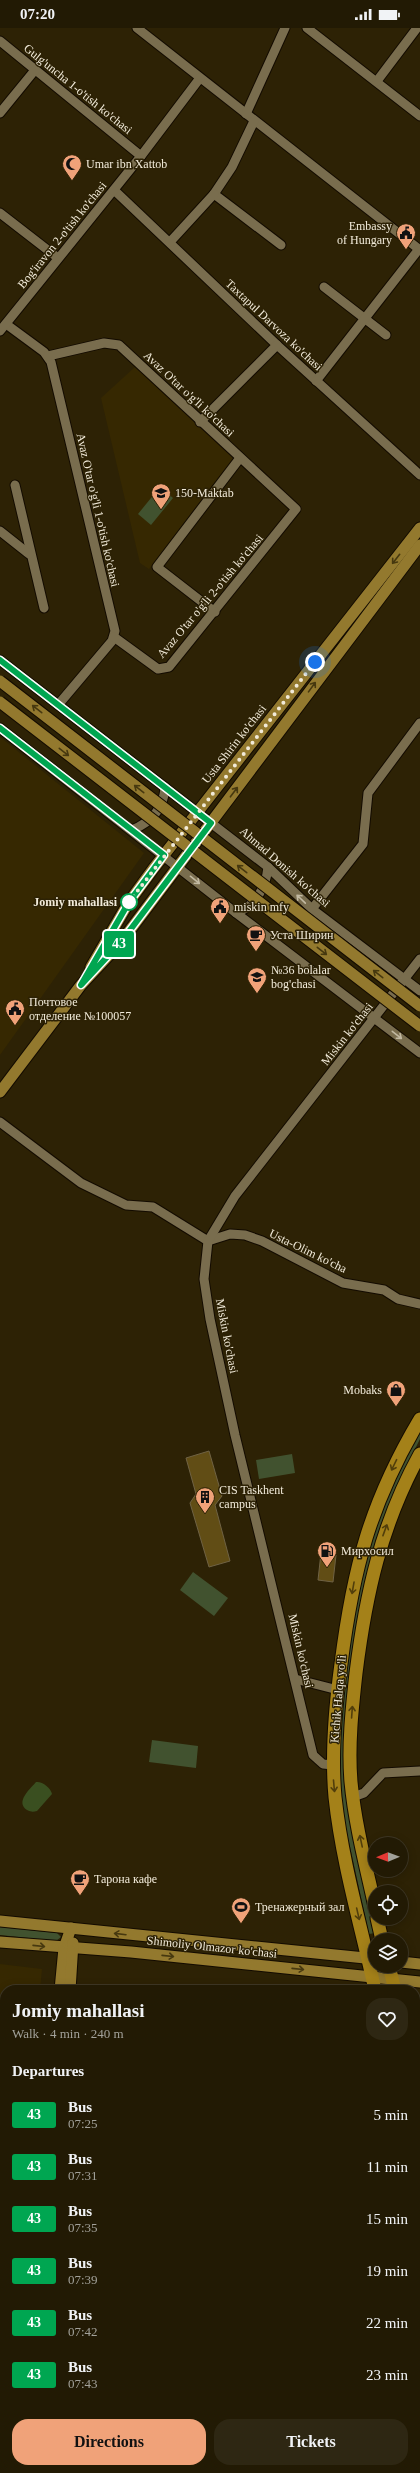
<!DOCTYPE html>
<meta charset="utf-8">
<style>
body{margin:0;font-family:Georgia,serif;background:#2e2713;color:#f1f3f6;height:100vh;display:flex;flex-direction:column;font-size:15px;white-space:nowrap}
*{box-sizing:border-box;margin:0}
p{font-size:13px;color:#a2a19a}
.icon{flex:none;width:22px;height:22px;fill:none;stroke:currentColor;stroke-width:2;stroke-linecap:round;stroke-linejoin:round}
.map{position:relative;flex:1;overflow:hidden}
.side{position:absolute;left:0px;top:1957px;width:420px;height:488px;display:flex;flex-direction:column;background:#221a04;border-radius:16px 16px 0 0;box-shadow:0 2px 10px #0003,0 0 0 1px #3f3826}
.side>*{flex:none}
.badge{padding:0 8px;border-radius:3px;font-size:14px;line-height:26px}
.needle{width:26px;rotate:269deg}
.fabs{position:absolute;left:368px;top:1809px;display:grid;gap:8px}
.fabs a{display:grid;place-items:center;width:40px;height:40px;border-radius:50%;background:#221a04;box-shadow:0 2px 10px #0003,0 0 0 1px #3f3826;font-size:20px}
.you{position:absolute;width:20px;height:20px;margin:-10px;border:3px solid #fff;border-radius:50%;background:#1a73e8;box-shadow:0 0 0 6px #1a73e833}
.map>.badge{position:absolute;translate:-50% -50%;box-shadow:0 0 0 2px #fff}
h2{padding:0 12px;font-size:15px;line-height:36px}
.round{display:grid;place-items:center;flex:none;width:42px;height:42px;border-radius:16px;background:#2e2713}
.head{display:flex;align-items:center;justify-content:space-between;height:68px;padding:0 12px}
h1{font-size:19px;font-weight:700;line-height:30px}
.primary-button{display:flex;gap:8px;margin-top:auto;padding:8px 12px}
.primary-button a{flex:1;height:46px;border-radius:16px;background:#f0a279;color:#111;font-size:16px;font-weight:700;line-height:46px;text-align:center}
.primary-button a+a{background:#2e2713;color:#f1f3f6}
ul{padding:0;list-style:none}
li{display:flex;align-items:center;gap:12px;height:52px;padding:0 12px}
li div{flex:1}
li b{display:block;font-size:15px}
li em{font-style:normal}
li .badge{min-width:44px;font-weight:700;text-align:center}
.status{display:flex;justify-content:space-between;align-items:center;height:28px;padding:0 20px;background:#221a04;direction:ltr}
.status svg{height:11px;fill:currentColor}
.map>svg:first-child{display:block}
.built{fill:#362801}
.green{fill:#41522f}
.forest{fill:#3a4f20}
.building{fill:#614d15;stroke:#6f6244}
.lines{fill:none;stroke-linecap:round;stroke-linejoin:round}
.minor-casing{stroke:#130b00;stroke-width:11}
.major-casing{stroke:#130b00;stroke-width:13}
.highway-casing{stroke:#130b00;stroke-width:15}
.minor{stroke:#796d4e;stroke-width:9}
.major{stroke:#93792e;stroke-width:11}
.highway{stroke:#a48119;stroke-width:13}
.major-bridge-casing{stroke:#130b00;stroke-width:13;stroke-linecap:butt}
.major-bridge{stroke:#93792e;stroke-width:11}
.oneway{stroke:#46380f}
.oneway2{stroke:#c2b9a2}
.oneway3{stroke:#513e0b}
.line-casing{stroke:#fff;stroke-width:9}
.line{stroke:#00a651;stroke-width:6}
.walk{stroke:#f2ebda;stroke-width:4;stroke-dasharray:0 7.2}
.stop-dot{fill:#fff;stroke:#00a651;stroke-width:2}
.labels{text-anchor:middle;stroke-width:3;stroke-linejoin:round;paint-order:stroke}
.street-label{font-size:12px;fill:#f2ebda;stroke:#2d2205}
.poi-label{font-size:12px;fill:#f2ebda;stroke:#2d2205;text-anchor:start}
.stop-label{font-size:12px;font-weight:bold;fill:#f2ebda;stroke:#2d2205;text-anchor:end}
</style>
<div class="status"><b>07:20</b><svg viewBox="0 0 49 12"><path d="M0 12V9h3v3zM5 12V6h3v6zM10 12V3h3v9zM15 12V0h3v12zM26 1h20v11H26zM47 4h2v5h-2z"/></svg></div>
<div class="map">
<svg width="420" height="2445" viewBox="0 0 420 2445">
<rect width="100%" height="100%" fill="#2d2205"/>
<!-- built -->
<g class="built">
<path d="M 135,339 L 233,430 L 149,541 L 140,535 L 101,370 Z"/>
<path d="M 0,709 L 144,825 L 0,1027 Z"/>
<path d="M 0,1936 L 42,1941 L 40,1962 L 5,1962 L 5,2140 L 0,2140 Z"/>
<path d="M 0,2294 L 5,2295 L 4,2365 L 0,2365 Z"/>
</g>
<!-- green -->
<g class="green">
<path d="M 160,459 L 173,470 L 151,497 L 138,486 Z"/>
<path d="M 420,1401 L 420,1411 L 396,1459 L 374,1519 L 364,1557 L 355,1611 L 344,1732 L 346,1768 L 375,1905 L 369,1906 L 339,1768 L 342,1665 L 359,1556 L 382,1476 Z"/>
<path d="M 292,1426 L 295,1445 L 259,1451 L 256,1432 Z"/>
<path d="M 193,1544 L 228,1570 L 214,1588 L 180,1562 Z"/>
<path d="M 152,1712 L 198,1718 L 196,1740 L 149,1734 Z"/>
<path d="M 0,1899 L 57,1905 L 61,1909 L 56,1913 L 0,1907 Z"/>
<path d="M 415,2133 L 419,2133 L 420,2225 Z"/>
</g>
<!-- forest -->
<path class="forest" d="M 36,1754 C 42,1753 51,1760 52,1766 L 37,1783 C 33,1784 31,1784 27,1782 C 15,1774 30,1761 36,1754 Z"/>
<!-- building -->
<g class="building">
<path d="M 209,1423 L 222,1468 L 215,1477 L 230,1533 L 209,1539 L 190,1475 L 196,1466 L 186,1430 Z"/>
<path d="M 321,1525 L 336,1527 L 333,1554 L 318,1552 Z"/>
</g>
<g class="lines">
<!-- minor casing -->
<g class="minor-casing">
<g id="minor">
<path d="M 137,0 L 420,222"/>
<path d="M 307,0 L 420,88"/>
<path d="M 0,13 L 141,128"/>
<path d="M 377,53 L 417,0"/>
<path d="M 0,85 L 35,42"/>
<path d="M 246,86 L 285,0"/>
<path d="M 254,93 L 232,139 L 214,166 L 281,217"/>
<path d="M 114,162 L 277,317 L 420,447"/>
<path d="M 0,185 L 58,230"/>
<path d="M 170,214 L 214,166"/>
<path d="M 324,259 L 386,307"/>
<path d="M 6,296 L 44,324 L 51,334 L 115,603 L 112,613 L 58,677"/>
<path d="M 0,303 L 141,128 L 200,50"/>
<path d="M 48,328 L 104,315 L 119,317 L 296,481 L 169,639 L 158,641 L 114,609"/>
<path d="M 316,353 L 419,221"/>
<path d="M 200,394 L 277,317"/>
<path d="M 15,457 L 44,580"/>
<path d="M 0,503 L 29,526"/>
<path d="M 215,584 L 157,539 L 240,430"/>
<path d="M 0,632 L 268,839 L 312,881 L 420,963"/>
<path d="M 0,700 L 236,885 L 420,1025"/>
<path d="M 132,802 C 151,794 164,780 165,759"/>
<path d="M 312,881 L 363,816 L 368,765 L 420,695"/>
<path d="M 236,885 C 256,878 266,859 268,839"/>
<path d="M 0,1094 L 81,1155 L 126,1177 L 153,1179 L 208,1213 L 230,1206 L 245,1207 L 262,1213 L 343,1255 L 384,1262 L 398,1271 L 420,1276"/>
<path d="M 295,1651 L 338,1662"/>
<path d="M 333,1737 L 323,1736 L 313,1727 L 235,1407 L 210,1291 L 204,1251 L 208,1213 L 235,1168 L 420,931"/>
<path d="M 353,1769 L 364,1765 L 383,1745 L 420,1743"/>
<path d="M 415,2107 L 420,2106"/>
<path d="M 292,2440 L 302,2441"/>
</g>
</g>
<!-- major casing -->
<g class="major-casing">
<g id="major">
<path d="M 91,939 L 129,874 L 153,841 L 420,500"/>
<path d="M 0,1064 L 81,957 L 121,914 L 420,517"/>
<path d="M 0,1893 L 375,1931"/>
<path d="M 0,1914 L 131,1924 L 420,1954"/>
<path d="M 401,1934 L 420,1936"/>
<path d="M 60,1962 L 64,1920 L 71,1900"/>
<path d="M 70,1962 L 73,1915"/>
<path d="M 14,2445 L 14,2440"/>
<path d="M 25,2445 L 25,2440"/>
</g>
</g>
<!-- highway casing -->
<g class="highway-casing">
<g id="highway">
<path d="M 375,1879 C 366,1838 355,1796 351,1754 C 348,1718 352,1681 356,1645 C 366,1565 381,1497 420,1426"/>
<path d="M 377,1890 L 382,1912"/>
<path d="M 389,1938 L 395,1962"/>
<path d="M 375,1962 C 361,1898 342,1834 335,1769 C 331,1725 335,1680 341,1636 C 353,1541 370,1475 420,1391"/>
<path d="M 415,2055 L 420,2083"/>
<path d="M 415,2250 L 415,2393"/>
<path d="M 413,2445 L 413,2440"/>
</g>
</g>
<!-- minor -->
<use href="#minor" class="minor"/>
<!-- major -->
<use href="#major" class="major"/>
<!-- highway -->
<use href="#highway" class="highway"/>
<!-- major-bridge casing -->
<g class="major-bridge-casing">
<g id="major-bridge">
<path d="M 0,653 L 420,978"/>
<path d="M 0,674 L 420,998"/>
</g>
</g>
<!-- major-bridge -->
<use href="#major-bridge" class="major-bridge"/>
</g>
<!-- one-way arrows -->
<defs><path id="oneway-shaft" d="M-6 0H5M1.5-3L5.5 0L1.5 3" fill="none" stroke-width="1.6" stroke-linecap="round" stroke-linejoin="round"/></defs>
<g class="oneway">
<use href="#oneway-shaft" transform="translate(396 531) rotate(128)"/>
<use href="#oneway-shaft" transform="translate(312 659) rotate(-54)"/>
<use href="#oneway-shaft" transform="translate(37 681) rotate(-142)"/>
<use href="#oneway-shaft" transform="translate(64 724) rotate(38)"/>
<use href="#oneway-shaft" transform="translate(139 761) rotate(-142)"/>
<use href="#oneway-shaft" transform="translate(234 764) rotate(-53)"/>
<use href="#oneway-shaft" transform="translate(242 841) rotate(-142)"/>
<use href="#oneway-shaft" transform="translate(322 923) rotate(38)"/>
<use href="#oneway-shaft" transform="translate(378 946) rotate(-142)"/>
<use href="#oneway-shaft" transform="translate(120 1906) rotate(-173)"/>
<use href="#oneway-shaft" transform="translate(39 1918) rotate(6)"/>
<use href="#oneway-shaft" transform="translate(168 1928) rotate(6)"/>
<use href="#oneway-shaft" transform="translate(298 1941) rotate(6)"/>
</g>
<g class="oneway2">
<use href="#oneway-shaft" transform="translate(195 852) rotate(39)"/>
<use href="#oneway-shaft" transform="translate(301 871) rotate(-136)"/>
<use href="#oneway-shaft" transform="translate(397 1007) rotate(38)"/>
</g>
<g class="oneway3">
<use href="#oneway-shaft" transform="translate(394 1437) rotate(116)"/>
<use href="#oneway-shaft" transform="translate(385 1502) rotate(-70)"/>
<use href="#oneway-shaft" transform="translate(353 1560) rotate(100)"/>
<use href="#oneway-shaft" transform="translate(352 1684) rotate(-86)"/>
<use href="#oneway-shaft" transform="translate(334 1758) rotate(85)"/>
<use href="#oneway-shaft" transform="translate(361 1813) rotate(-102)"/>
<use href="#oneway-shaft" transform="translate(358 1886) rotate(77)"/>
</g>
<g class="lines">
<!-- line casing -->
<g class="line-casing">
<path id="line" d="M 0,632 L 211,795 L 121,914 L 81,957 L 129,874 L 164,827 L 0,700"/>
</g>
<!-- line -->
<use href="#line" class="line"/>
<!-- walk -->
<path class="walk" d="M 129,874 L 315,634"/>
</g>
<!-- icons -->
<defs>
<g id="mosque-pin" transform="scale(1)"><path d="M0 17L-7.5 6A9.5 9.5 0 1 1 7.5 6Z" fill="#f0a279" stroke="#2d2205"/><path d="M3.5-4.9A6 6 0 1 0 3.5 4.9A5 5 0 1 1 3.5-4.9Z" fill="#111"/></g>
<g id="civic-pin" transform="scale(1)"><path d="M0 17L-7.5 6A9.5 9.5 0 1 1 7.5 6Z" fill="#f0a279" stroke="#2d2205"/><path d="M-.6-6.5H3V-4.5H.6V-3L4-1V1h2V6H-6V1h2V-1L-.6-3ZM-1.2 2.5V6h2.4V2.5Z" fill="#111"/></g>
<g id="school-pin" transform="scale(1)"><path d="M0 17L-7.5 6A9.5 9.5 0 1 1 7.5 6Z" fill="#f0a279" stroke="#2d2205"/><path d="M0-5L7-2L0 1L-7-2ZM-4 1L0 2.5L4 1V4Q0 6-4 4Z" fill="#111"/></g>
<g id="cafe-pin" transform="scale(1)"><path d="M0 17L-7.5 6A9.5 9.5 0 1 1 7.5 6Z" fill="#f0a279" stroke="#2d2205"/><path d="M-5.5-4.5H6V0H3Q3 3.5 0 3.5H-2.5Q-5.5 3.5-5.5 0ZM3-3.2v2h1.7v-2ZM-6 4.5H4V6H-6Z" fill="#111"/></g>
<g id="shop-pin" transform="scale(1)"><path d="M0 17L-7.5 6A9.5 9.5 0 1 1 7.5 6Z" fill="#f0a279" stroke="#2d2205"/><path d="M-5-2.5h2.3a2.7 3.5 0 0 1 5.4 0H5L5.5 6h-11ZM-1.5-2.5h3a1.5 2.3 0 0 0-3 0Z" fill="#111"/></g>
<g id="building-pin" transform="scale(1)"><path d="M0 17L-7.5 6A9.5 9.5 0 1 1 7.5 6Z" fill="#f0a279" stroke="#2d2205"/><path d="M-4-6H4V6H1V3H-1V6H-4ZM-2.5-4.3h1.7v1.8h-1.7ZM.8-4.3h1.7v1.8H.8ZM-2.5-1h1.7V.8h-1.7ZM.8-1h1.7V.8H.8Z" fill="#111"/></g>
<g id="fuel-pin" transform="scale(1)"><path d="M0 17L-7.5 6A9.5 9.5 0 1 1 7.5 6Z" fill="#f0a279" stroke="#2d2205"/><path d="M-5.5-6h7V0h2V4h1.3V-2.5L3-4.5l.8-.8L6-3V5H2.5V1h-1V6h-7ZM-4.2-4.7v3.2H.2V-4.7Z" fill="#111"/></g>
<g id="stadium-pin" transform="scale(1)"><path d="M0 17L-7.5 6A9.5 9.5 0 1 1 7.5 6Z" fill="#f0a279" stroke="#2d2205"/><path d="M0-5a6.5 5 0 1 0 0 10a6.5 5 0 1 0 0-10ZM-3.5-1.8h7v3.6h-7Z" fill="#111"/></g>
</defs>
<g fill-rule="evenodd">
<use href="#mosque-pin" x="72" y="136"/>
<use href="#civic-pin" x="406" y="205"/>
<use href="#school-pin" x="161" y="465"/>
<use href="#civic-pin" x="220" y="879"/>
<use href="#cafe-pin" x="256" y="907"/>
<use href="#school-pin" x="257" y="949"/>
<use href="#civic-pin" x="15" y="981"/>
<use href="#shop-pin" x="396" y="1362"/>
<use href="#building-pin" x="205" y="1469"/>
<use href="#fuel-pin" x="327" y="1523"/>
<use href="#cafe-pin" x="80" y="1851"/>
<use href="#stadium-pin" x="241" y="1879"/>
</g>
<!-- markers -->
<circle class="stop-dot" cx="129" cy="874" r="8"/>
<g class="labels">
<!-- street labels -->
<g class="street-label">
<text transform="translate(78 61) rotate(39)" y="4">Gulg'uncha 1-o'tish ko'chasi</text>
<text transform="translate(62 207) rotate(-51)" y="4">Bog'iravon 2-o'tish ko'chasi</text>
<text transform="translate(274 297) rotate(43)" y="4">Taxtapul Darvoza ko'chasi</text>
<text transform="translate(189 366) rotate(43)" y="4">Avaz O'tar o'g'li ko'chasi</text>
<text transform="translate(98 482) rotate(77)" y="4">Avaz O'tar o'g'li 1-o'tish ko'chasi</text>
<text transform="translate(210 568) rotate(-50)" y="4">Avaz O'tar o'g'li 2-o'tish ko'chasi</text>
<text transform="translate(234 716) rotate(-52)" y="4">Usta Shirin ko'chasi</text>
<text transform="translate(285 839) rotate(41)" y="4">Ahmad Donish ko'chasi</text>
<text transform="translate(347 1006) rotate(-52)" y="4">Miskin ko'chasi</text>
<text transform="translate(308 1223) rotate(26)" y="4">Usta-Olim ko'cha</text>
<text transform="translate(227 1308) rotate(79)" y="4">Miskin ko'chasi</text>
<text transform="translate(301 1623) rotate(77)" y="4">Miskin ko'chasi</text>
<text transform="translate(338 1671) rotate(-85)" y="4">Kichik Halqa yo'li</text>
<text transform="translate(212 1919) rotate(6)" y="4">Shimoliy Olmazor ko'chasi</text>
</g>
<!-- poi labels -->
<g class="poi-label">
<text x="86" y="140">Umar ibn Xattob</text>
<text x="392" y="202" text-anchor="end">Embassy<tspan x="392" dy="14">of Hungary</tspan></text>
<text x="175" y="469">150-Maktab</text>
<text x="234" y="883">miskin mfy</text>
<text x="270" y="911">Уста Ширин</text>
<text x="271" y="946">№36 bolalar<tspan x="271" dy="14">bog'chasi</tspan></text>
<text x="29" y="978">Почтовое<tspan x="29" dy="14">отделение №100057</tspan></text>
<text x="382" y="1366" text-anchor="end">Mobaks</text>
<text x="219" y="1466">CIS Taskhent<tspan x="219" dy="14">campus</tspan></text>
<text x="341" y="1527">Мирхосил</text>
<text x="94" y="1855">Тарона кафе</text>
<text x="255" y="1883">Тренажерный зал</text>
</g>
<!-- stop labels -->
<g class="stop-label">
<text x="117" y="878">Jomiy mahallasi</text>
</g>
</g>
</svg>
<div class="fabs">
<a><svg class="needle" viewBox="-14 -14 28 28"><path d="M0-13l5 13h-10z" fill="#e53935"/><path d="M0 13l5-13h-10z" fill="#a2a19a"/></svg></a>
<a><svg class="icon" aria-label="locate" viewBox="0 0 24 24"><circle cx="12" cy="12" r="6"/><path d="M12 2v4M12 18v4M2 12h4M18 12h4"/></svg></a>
<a><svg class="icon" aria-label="layers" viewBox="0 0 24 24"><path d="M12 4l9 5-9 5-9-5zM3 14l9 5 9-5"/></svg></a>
</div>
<div class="you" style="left:315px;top:634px"></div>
<b class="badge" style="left:119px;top:916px;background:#00a651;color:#fff">43</b>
<section class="side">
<div class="head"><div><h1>Jomiy mahallasi</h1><p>Walk · 4 min · 240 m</p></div><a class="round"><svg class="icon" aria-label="heart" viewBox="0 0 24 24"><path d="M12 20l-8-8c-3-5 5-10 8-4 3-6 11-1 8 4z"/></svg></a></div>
<h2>Departures</h2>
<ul>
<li><span class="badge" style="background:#00a651;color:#fff">43</span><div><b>Bus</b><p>07:25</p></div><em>5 min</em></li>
<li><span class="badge" style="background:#00a651;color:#fff">43</span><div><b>Bus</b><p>07:31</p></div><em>11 min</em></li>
<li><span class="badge" style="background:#00a651;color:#fff">43</span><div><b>Bus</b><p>07:35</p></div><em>15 min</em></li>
<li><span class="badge" style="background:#00a651;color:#fff">43</span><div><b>Bus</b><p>07:39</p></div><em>19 min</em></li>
<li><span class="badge" style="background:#00a651;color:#fff">43</span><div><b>Bus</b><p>07:42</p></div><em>22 min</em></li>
<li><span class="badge" style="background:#00a651;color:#fff">43</span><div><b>Bus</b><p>07:43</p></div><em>23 min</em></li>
</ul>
<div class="primary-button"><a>Directions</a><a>Tickets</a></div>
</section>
</div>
